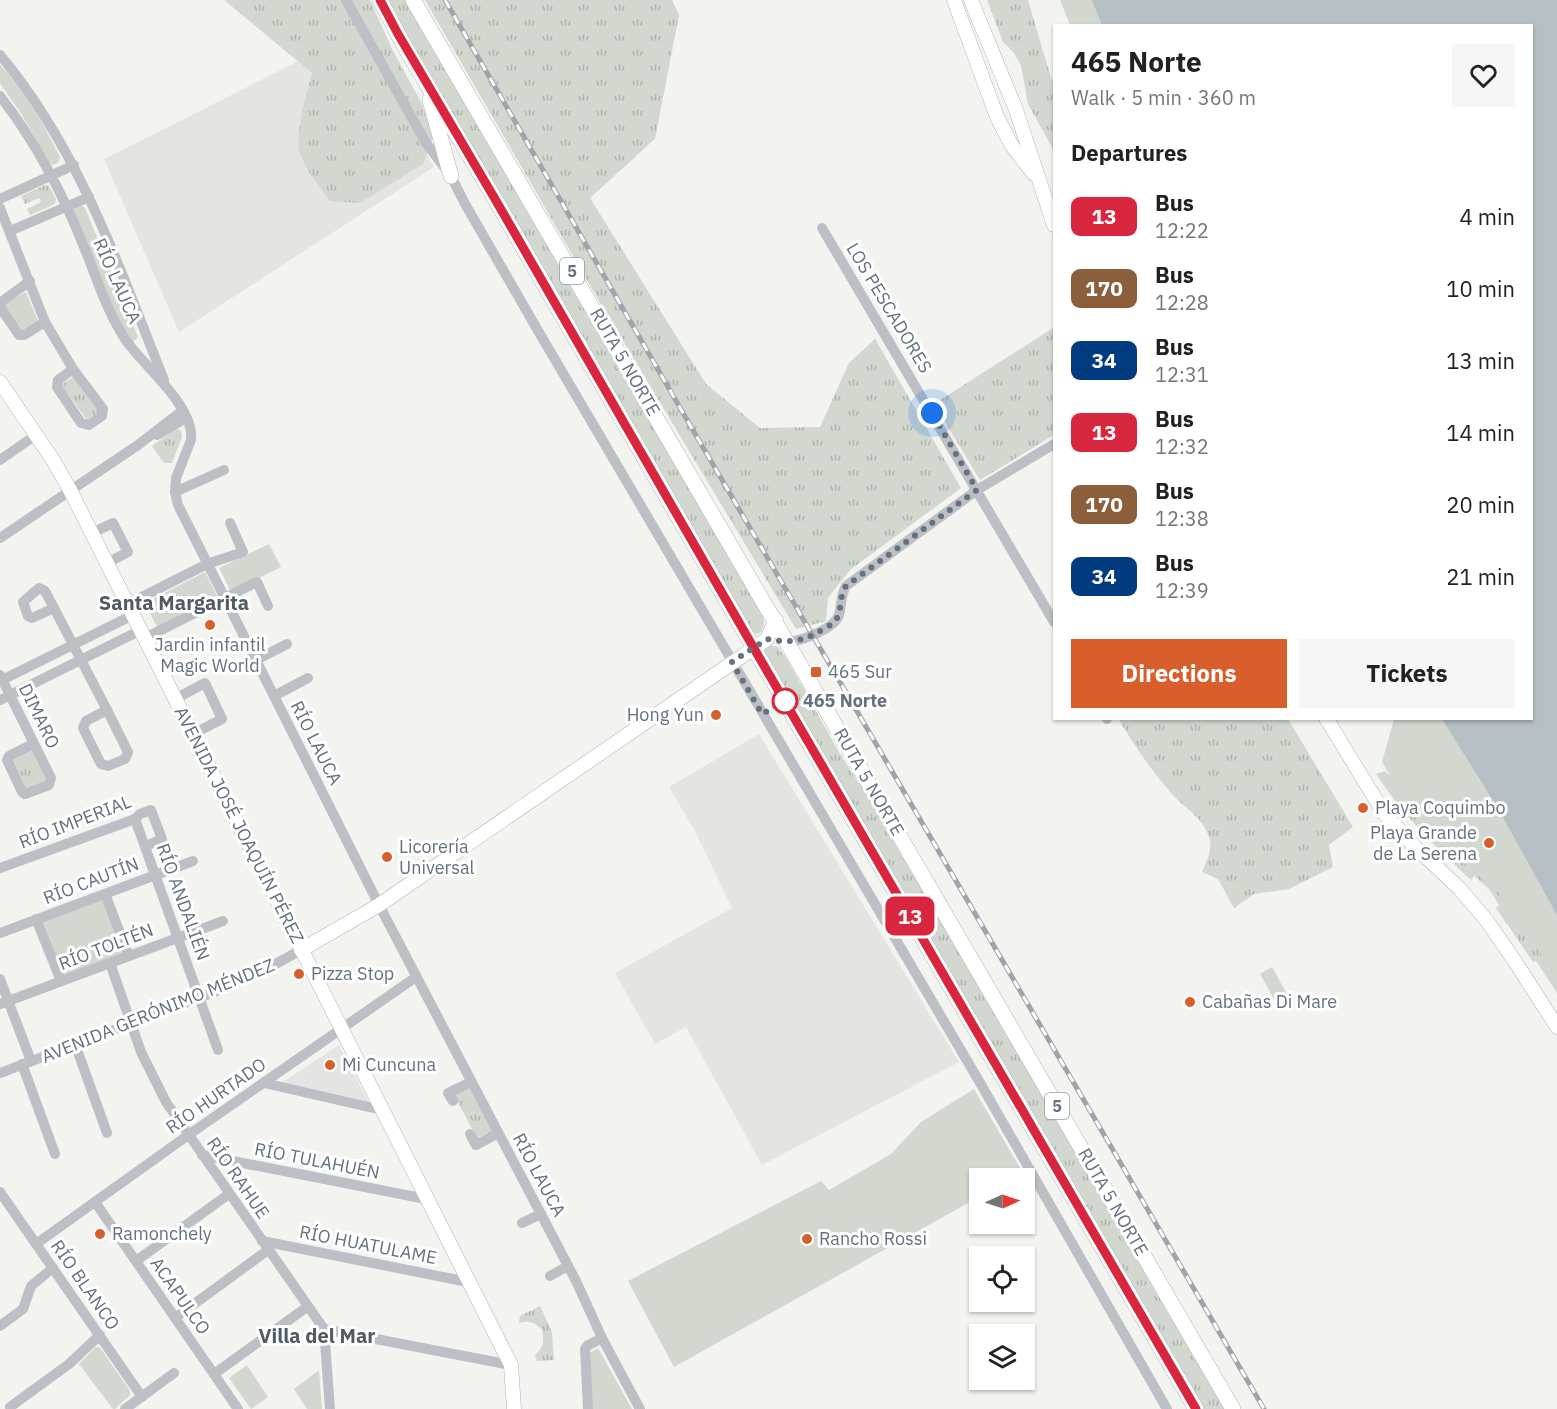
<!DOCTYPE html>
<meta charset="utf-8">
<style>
body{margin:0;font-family:"IBM Plex Sans",sans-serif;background:#f6f6f6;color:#222;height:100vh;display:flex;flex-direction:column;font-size:22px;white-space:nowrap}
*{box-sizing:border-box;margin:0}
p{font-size:20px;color:#767676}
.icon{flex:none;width:33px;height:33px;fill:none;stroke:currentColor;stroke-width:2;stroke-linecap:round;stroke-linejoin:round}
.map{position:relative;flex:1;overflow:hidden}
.details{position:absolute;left:1053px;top:24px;width:480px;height:696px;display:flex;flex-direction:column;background:#fff;border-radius:0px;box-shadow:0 2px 4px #0004}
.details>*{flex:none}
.badge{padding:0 12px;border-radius:9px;font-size:21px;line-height:39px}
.needle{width:39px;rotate:87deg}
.controls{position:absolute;left:969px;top:1168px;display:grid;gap:12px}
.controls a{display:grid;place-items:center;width:66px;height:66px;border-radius:0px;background:#fff;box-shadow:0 2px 4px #0004;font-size:30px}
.you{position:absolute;width:30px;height:30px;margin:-15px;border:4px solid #fff;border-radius:50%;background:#1a73e8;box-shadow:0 0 0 9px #1a73e833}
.map>.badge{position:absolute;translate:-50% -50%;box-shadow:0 0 0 3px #fff}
h2{padding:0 18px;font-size:22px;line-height:54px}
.round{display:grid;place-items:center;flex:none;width:63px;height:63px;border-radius:0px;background:#f6f6f6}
.overview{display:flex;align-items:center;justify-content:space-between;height:102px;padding:0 18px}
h1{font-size:28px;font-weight:800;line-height:45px}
.primary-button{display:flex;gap:12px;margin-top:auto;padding:12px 18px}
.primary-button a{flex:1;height:69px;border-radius:0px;background:#d85e2b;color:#fff;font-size:24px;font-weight:800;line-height:69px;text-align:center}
.primary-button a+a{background:#f6f6f6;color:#222}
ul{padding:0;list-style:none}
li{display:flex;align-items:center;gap:18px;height:72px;padding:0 18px}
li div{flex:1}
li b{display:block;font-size:22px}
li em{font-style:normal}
li .badge{min-width:66px;font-weight:700;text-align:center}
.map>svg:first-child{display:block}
.built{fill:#e4e5e3}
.grass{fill:url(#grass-tufts)}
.green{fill:#d2d8cf}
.water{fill:#b5bfc4}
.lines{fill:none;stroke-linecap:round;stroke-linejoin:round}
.major-casing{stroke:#b0b3b7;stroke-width:15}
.highway-casing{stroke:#b1b4b7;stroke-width:16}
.minor{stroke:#bcbfc3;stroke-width:10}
.major{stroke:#fff;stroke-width:14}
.highway{stroke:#fff;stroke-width:15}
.rail-casing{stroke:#a0a4aa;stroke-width:5}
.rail{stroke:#fff;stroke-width:3;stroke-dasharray:9;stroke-linecap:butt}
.line-casing{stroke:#fff;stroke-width:14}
.line{stroke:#d7263d;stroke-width:9}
.walk{stroke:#64717f;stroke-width:6;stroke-dasharray:0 10.8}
.poi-dot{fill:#d85e2b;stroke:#fff;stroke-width:2}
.stop-dot{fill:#fff;stroke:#d7263d;stroke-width:3}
.labels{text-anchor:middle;stroke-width:6;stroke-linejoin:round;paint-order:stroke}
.shield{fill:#fff;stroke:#929ca5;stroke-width:1.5}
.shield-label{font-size:16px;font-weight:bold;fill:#64717f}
.street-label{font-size:18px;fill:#64717f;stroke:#fff}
.poi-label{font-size:18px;fill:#64717f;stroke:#fff;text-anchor:start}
.stop-label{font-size:18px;font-weight:bold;fill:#64717f;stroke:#fff;text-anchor:start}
.neighbourhood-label{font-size:20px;font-weight:bold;fill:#515b64;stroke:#fff}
</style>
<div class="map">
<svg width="1557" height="1409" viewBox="0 0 1557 1409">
<defs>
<pattern id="grass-tufts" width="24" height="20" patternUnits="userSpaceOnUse" patternTransform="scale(1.5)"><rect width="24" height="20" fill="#d2d8cf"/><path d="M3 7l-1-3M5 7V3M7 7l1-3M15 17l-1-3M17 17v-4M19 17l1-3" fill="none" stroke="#aeb4ad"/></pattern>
</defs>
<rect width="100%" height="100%" fill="#f3f3ef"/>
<!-- built -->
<g class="built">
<path d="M 356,32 L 434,167 L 179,332 L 104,159 Z"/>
<path d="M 759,734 L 959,1062 L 762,1165 L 686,1027 L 655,1044 L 615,973 L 732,908 L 695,831 L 669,787 Z"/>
<path d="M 339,1045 L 369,1103 L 280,1084 Z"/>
</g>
<!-- grass -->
<g class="grass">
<path d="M 224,0 L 370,0 L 393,51 L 422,104 L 433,137 L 423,164 L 360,203 L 330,201 C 320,187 305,170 300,153 C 294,133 307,94 312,73 Z"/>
<path d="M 387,0 L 406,0 L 757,603 C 762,614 768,623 760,633 L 754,634 L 408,40 Z"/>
<path d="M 425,0 L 672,0 L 679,15 L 655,139 L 590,198 L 706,384 L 760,428 L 820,427 L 849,363 L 875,339 L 961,488 L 850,570 L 828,598 L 826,621 L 796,629 L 599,301 Z"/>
<path d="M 987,0 L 1028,0 L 1051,78 L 1054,83 L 1054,151 L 1028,104 L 1021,65 L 1014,53 L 1003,42 Z"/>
<path d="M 45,185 L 48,185 L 56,199 L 55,204 L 30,215 L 27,209 L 41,202 L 39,198 L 25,204 L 21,196 Z"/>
<path d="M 1053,328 L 1054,331 L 1054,435 L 980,480 L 934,404 Z"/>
<path d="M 73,377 L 98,410 L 98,414 L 87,420 L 61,385 Z"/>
<path d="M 176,429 L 181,430 L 182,437 L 172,463 L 164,463 L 152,446 Z"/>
<path d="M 768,645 L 778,647 L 788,661 L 840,754 L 872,803 L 1227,1409 L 1203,1409 L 761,649 Z"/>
<path d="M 1121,718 L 1288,719 L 1353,827 L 1329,845 L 1333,867 L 1289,889 L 1254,894 L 1234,908 L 1218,879 L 1202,872 C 1207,860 1213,850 1209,837 C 1203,818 1186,809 1173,795 C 1152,772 1135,746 1119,720 Z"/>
<path d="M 32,749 L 48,780 L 26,791 L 10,761 Z"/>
<path d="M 1385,771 L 1478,860 L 1557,971 L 1557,993 L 1536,961 L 1533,962 L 1496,908 L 1499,905 L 1489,889 L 1474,876 L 1471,880 C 1435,847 1403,815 1376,774 Z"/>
<path d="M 469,1088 L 492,1130 L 477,1138 L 454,1095 Z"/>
<path d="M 540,1306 L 552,1332 L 554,1360 L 537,1361 L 535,1355 C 544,1348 544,1340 542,1330 C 535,1322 529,1320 519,1323 L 520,1316 Z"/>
</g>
<!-- green -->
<g class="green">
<path d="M 1060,0 L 1159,0 L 1169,25 L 1070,25 Z"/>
<path d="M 0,65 C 26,92 43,123 60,157 L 58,163 L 53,165 L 49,162 L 22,115 L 0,83 Z"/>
<path d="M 80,205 L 85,208 L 138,337 L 132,343 L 121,327 L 73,212 L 75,207 Z"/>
<path d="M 26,292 L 38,321 L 22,330 L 4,307 L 6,303 Z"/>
<path d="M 269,544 L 281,567 L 231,592 L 219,568 Z"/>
<path d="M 205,572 L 217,596 L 157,627 L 145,603 Z"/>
<path d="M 1394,719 L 1526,719 L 1557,770 L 1557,977 L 1501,895 L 1419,824 L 1382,762 Z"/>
<path d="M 102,898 L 123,954 L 63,977 L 42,921 Z"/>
<path d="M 1272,967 L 1288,996 L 1276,1003 L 1260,974 Z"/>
<path d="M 974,1089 L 1023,1173 L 1012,1179 L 980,1179 L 979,1197 L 674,1367 L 628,1281 L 821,1181 L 829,1190 L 891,1154 L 921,1122 Z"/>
<path d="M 96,1347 L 99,1347 L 103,1352 L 130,1391 L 130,1395 L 115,1409 L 113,1409 L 79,1364 Z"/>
<path d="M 598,1348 L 632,1409 L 591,1409 L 588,1354 Z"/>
<path d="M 247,1365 L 268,1397 L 251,1409 L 229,1378 Z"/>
<path d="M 319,1370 L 322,1409 L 307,1409 L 294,1389 Z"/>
</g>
<!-- water -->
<path class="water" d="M 1092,0 L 1557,0 L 1557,915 L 1496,805 L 1442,719 L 1532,718 L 1532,26 L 1102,25 Z"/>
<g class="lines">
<!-- major casing -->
<g class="major-casing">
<g id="major">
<path d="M 954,0 L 997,117 L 1012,146 L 1034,174"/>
<path d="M 971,0 L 1016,110 L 1054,225"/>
<path d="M 0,382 L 53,460 L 70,490 L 511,1365 L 514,1409"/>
<path d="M 1326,718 L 1384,813 L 1408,840 L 1460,889 L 1487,921 L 1516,963 L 1557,1027"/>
<path d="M 301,950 L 379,905 L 767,639 L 776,620"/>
</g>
</g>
<!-- highway casing -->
<g class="highway-casing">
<g id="highway">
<path d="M 380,0 L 405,47 L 495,199 L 763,664 L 1196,1409"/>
<path d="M 413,0 L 1233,1409"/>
<path d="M 430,100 L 451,176"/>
</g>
</g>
<!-- minor -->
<g class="minor">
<path d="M 346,0 L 426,143 L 451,176 L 464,202 L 537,329 L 979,1081 L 1167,1409"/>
<path d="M 0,55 C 79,149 119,267 164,380"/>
<path d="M 0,96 C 35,141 63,194 84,247 C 97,278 106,310 125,339 C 143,366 195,406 191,440 L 176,478 L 175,492 L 178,505 L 379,905 L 576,1281 L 602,1338 L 640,1409"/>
<path d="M 0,199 L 74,165"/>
<path d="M 0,208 L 45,322 L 73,369 L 103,409 L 102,416 L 89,425 L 81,423 L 57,387 L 58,380 L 73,369"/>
<path d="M 822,228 L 1054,622"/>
<path d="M 10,231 L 89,197"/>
<path d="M 0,303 L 30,281"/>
<path d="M 0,307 L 19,335 L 24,335 L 45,322"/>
<path d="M 157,435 L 186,418"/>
<path d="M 0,460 L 36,435"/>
<path d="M 175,492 L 224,470"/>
<path d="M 92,533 L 113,523 L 128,552 L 107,563"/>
<path d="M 0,538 L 138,445 L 182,411"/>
<path d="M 39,588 L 45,591 L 54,608 L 32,618 L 28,616 L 23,602 Z"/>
<path d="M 128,604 L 207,564 L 243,552 L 230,523"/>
<path d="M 54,608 L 107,710"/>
<path d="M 145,638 L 257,582 L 268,606"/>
<path d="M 789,642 C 803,640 834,629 839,615 C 842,605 840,596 846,586 L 977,490 L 1054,444"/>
<path d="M 256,660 L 287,644"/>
<path d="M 0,675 L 51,778 L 49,785 L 25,794 L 22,792 L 7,760 L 9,756 L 33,744"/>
<path d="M 0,681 L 133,615"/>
<path d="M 274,696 L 308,678"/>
<path d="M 175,699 L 205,683 L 222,719 L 193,734"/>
<path d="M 0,700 L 141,630"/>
<path d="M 107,710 L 128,752 L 125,759 L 108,766 L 101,764 L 83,728 L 86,721 Z"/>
<path d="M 1107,718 L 1107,719"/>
<path d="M 135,819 L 218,1050"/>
<path d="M 0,868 L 135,819 L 140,814 L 151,810 L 162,839 L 146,846"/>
<path d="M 105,894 L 129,956"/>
<path d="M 36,919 L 61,981"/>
<path d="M 0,933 L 193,861"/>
<path d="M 110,963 L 141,1052 L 166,1102 L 324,1329 L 330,1409"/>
<path d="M 0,979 L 31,1061"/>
<path d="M 0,1004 L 223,921"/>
<path d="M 75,1044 L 107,1133"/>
<path d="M 22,1064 L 55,1154"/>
<path d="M 0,1073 L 222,989 L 263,971 L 301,950"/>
<path d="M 264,1083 L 382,1110"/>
<path d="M 453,1101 L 448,1093 L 471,1082"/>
<path d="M 470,1134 L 476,1145 L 498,1133"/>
<path d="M 202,1155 L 426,1199"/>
<path d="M 0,1192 L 142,1397"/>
<path d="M 95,1202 L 238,1409"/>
<path d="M 522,1223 L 541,1214"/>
<path d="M 262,1241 L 468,1282"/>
<path d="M 36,1244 L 194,1131 L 416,977"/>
<path d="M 136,1261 L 229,1194"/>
<path d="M 550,1276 L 568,1266"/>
<path d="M 175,1318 L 268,1250"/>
<path d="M 0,1326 L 23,1309 L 31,1286 L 53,1268"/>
<path d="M 324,1329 L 511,1365"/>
<path d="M 214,1374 L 307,1307"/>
<path d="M 10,1407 L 69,1364 L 100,1335"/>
<path d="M 125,1409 L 174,1373"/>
<path d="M 588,1409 L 585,1349 L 587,1346 L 602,1338"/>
</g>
<!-- major -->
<use href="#major" class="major"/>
<!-- highway -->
<use href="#highway" class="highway"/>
<!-- rail casing -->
<g class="rail-casing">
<path id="rail" d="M 445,0 L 690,425 L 1264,1409"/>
</g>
<!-- rail -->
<use href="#rail" class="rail"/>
</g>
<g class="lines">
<!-- line casing -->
<g class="line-casing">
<path id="line" d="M 380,0 L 398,34 L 495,199 L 763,664 L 1196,1409"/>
</g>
<!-- line -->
<use href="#line" class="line"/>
<!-- walk -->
<path class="walk" d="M 785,701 L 762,714 L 732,662 L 767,639 C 790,643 801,642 822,630 C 827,627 834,624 837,618 C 842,609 839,597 846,586 L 977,490 L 932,413"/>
</g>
<!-- markers -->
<g class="poi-dot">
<circle cx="210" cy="625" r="6"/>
<rect x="810" y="666" width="12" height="12" rx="3"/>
<circle cx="716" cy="715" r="6"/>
<circle cx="1363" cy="808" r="6"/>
<circle cx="1489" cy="843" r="6"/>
<circle cx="387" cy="857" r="6"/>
<circle cx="299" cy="974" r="6"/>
<circle cx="1190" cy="1002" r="6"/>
<circle cx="330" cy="1065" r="6"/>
<circle cx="100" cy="1234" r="6"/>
<circle cx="807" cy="1239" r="6"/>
</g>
<circle class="stop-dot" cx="785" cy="701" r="12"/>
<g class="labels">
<!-- shield labels -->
<g class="shield">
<rect x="560" y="258" width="24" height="26" rx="4.5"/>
<rect x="1045" y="1093" width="24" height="26" rx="4.5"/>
</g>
<g class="shield-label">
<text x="572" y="277">5</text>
<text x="1057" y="1112">5</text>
</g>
<!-- street labels -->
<g class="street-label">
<text transform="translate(117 281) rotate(66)" y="6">RÍO LAUCA</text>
<text transform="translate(889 308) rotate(59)" y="6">LOS PESCADORES</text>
<text transform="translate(625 362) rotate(60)" y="6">RUTA 5 NORTE</text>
<text transform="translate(39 716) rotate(64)" y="6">DIMARO</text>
<text transform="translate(316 743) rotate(63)" y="6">RÍO LAUCA</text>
<text transform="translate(869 782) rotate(60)" y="6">RUTA 5 NORTE</text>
<text transform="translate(75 822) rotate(-21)" y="6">RÍO IMPERIAL</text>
<text transform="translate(239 825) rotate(63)" y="6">AVENIDA JOSÉ JOAQUÍN PÉREZ</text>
<text transform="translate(91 881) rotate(-21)" y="6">RÍO CAUTÍN</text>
<text transform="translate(183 902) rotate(70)" y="6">RÍO ANDALIÉN</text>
<text transform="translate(106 947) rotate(-21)" y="6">RÍO TOLTÉN</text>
<text transform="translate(158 1011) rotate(-22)" y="6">AVENIDA GERÓNIMO MÉNDEZ</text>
<text transform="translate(216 1096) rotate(-35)" y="6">RÍO HURTADO</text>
<text transform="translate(317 1161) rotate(11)" y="6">RÍO TULAHUÉN</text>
<text transform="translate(539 1175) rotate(62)" y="6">RÍO LAUCA</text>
<text transform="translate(238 1178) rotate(55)" y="6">RÍO RAHUE</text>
<text transform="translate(1113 1202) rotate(60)" y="6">RUTA 5 NORTE</text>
<text transform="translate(368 1245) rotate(11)" y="6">RÍO HUATULAME</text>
<text transform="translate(85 1285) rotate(55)" y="6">RÍO BLANCO</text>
<text transform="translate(180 1296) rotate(55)" y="6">ACAPULCO</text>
</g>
<!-- poi labels -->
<g class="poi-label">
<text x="210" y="651" text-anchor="middle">Jardin infantil<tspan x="210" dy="21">Magic World</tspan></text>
<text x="828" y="678">465 Sur</text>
<text x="704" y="721" text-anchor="end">Hong Yun</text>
<text x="1375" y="814">Playa Coquimbo</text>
<text x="1477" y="839" text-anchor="end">Playa Grande<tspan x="1477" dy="21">de La Serena</tspan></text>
<text x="399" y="853">Licorería<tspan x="399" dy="21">Universal</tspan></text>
<text x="311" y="980">Pizza Stop</text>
<text x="1202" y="1008">Cabañas Di Mare</text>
<text x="342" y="1071">Mi Cuncuna</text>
<text x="112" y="1240">Ramonchely</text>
<text x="819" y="1245">Rancho Rossi</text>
</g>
<!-- stop labels -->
<g class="stop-label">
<text x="803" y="707">465 Norte</text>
</g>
<!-- neighbourhood labels -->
<g class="neighbourhood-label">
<text x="174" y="610">Santa Margarita</text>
<text x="317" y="1343">Villa del Mar</text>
</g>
</g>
</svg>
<div class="controls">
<a><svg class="needle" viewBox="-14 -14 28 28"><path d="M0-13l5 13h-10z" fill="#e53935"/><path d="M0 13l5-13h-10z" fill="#767676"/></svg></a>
<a><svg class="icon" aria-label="locate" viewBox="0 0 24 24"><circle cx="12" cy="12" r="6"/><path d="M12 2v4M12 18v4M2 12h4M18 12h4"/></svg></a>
<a><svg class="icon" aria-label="layers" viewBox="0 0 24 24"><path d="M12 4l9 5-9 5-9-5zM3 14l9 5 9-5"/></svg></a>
</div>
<div class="you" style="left:932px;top:413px"></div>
<b class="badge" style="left:910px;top:916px;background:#d7263d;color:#fff">13</b>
<section class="details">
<div class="overview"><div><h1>465 Norte</h1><p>Walk · 5 min · 360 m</p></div><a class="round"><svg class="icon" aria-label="heart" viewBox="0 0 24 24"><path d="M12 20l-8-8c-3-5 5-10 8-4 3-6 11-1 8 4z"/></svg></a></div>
<h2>Departures</h2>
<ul>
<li><span class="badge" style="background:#d7263d;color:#fff">13</span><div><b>Bus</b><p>12:22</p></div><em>4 min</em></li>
<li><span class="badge" style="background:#8b5e3c;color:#fff">170</span><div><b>Bus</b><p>12:28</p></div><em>10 min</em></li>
<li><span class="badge" style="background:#003b80;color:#fff">34</span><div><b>Bus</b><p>12:31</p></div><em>13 min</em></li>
<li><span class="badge" style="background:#d7263d;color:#fff">13</span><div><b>Bus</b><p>12:32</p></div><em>14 min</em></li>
<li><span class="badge" style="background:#8b5e3c;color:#fff">170</span><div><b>Bus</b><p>12:38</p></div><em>20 min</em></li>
<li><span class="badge" style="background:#003b80;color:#fff">34</span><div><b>Bus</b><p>12:39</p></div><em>21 min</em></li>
</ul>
<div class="primary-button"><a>Directions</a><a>Tickets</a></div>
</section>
</div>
